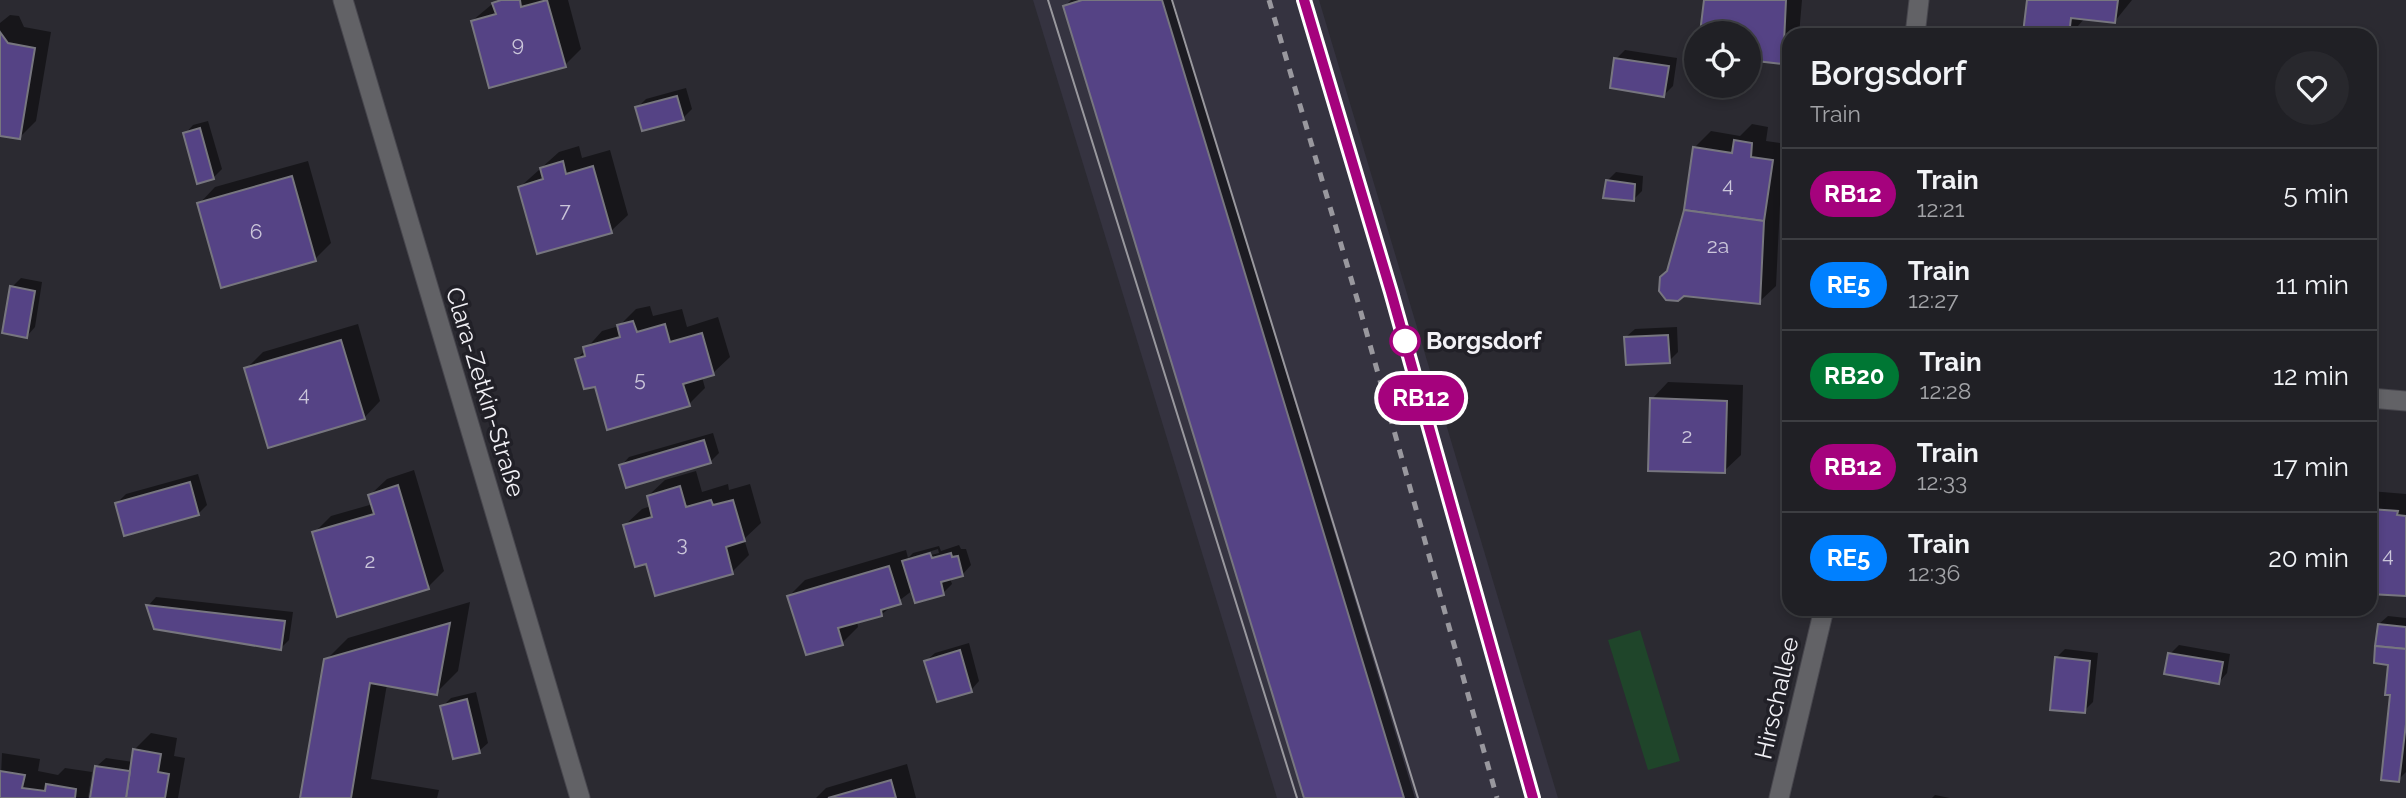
<!DOCTYPE html>
<meta charset="utf-8">
<style>
body{margin:0;font-family:Raleway,sans-serif;background:#28282d;color:#f1f3f6;height:100vh;display:flex;flex-direction:column;font-size:26px;white-space:nowrap}
*{box-sizing:border-box;margin:0}
p{font-size:23px;color:#a2a3a7}
.icon{flex:none;width:38px;height:38px;fill:none;stroke:currentColor;stroke-width:2;stroke-linecap:round;stroke-linejoin:round}
.map{position:relative;flex:1;overflow:hidden}
.panel{position:absolute;left:1782px;top:28px;width:595px;height:588px;display:flex;flex-direction:column;background:#202025;border-radius:21px;box-shadow:0 4px 10px #0003,0 0 0 2px #3d3e42}
.panel>*{flex:none}
.badge{padding:0 14px;border-radius:23px;font-size:24px;line-height:46px}
.tools{position:absolute;left:1684px;top:21px;display:grid;gap:14px}
.tools a{display:grid;place-items:center;width:77px;height:77px;border-radius:50%;background:#202025;box-shadow:0 4px 10px #0003,0 0 0 2px #3d3e42;font-size:35px}
.map>.badge{position:absolute;translate:-50% -50%;box-shadow:0 0 0 4px #fff}
.round{display:grid;place-items:center;flex:none;width:74px;height:74px;border-radius:37px;background:#28282d}
.summary{display:flex;align-items:center;justify-content:space-between;height:119px;padding:0 28px}
h1{font-size:33px;font-weight:600;line-height:52px}
ul{padding:0;list-style:none}
li{display:flex;align-items:center;gap:21px;height:91px;padding:0 28px;border-top:2px solid #3d3e42}
li div{flex:1}
li b{display:block;font-size:26px}
li em{font-style:normal}
li .badge{min-width:77px;font-weight:700;text-align:center}
.map>svg:first-child{display:block}
.built{fill:#353340}
.green{fill:#1f452a}
.shadow{fill:#0007;fill-rule:evenodd}
.building{fill:#554385;stroke:#77767f;stroke-width:2}
.lines{fill:none;stroke-linecap:round;stroke-linejoin:round}
.minor-casing{stroke:#47464d;stroke-width:21}
.minor{stroke:#626266;stroke-width:19}
.tram{stroke:#99989e;stroke-width:2}
.rail{stroke:#99989e;stroke-width:5;stroke-dasharray:9 9;stroke-linecap:butt}
.line-casing{stroke:#fff;stroke-width:16}
.line{stroke:#a5027d;stroke-width:10}
.stop-dot{fill:#fff;stroke:#a5027d;stroke-width:3.5}
.labels{text-anchor:middle;stroke-width:7;stroke-linejoin:round;paint-order:stroke}
.number-label{font-size:21px;fill:#cbc6da}
.stop-label{font-size:24px;font-weight:bold;fill:#f2f1f6;stroke:#212027;text-anchor:start}
.street-label{font-size:24px;fill:#f2f1f6;stroke:#212027}
</style>
<div class="map">
<svg width="2406" height="798" viewBox="0 0 2406 798">
<rect width="100%" height="100%" fill="#2b2a31"/>
<!-- built -->
<path class="built" d="M 1033,0 L 1319,0 L 1558,798 L 1277,798 Z"/>
<!-- green -->
<path class="green" d="M 1640,630 L 1680,761 L 1648,770 L 1608,640 Z"/>
<!-- shadow -->
<g class="shadow">
<path d="M 497,0 L 568,0 L 581,49 L 565,65 L 472,21 Z"/>
<path d="M 1071,0 L 1173,0 L 1415,798 L 1306,798 L 1065,6 Z"/>
<path d="M 1706,0 L 1802,0 L 1799,35 L 1788,35 L 1788,56 L 1782,62 L 1748,33 L 1702,33 Z"/>
<path d="M 2029,0 L 2132,0 L 2115,21 L 2085,18 L 2070,35 L 2025,32 Z"/>
<path d="M 10,15 L 19,16 L 24,27 L 51,32 L 36,121 L 20,137 L 0,134 L 0,23 Z"/>
<path d="M 1625,50 L 1677,58 L 1673,86 L 1664,95 L 1616,59 Z"/>
<path d="M 686,88 L 692,109 L 683,118 L 637,108 L 646,99 Z"/>
<path d="M 208,121 L 222,169 L 213,178 L 185,134 L 193,125 Z"/>
<path d="M 1752,124 L 1768,127 L 1766,141 L 1788,144 L 1780,204 L 1776,286 L 1759,302 L 1670,270 L 1685,210 L 1695,147 L 1711,131 L 1740,136 Z"/>
<path d="M 579,146 L 582,158 L 610,150 L 628,215 L 611,231 L 520,187 L 559,152 Z"/>
<path d="M 308,161 L 331,243 L 315,259 L 199,204 L 215,187 Z"/>
<path d="M 1616,172 L 1643,176 L 1642,191 L 1633,200 L 1607,181 Z"/>
<path d="M 21,278 L 42,282 L 35,327 L 27,336 L 12,287 Z"/>
<path d="M 650,306 L 653,316 L 682,309 L 687,327 L 718,317 L 730,357 L 713,373 L 702,377 L 705,388 L 689,404 L 596,384 L 577,359 L 602,331 L 619,326 L 636,309 Z"/>
<path d="M 358,324 L 380,401 L 364,418 L 246,369 L 263,352 Z"/>
<path d="M 1677,327 L 1678,352 L 1669,361 L 1626,337 L 1635,329 Z"/>
<path d="M 1668,382 L 1743,385 L 1741,455 L 1724,471 L 1652,399 Z"/>
<path d="M 713,433 L 719,453 L 710,462 L 621,466 L 629,457 Z"/>
<path d="M 414,470 L 444,571 L 428,587 L 314,533 L 331,516 L 373,504 L 370,495 L 387,479 Z"/>
<path d="M 696,471 L 702,492 L 728,484 L 729,490 L 750,484 L 761,523 L 744,539 L 749,555 L 732,572 L 647,562 L 625,525 L 642,509 L 651,506 L 648,496 L 665,480 Z"/>
<path d="M 198,474 L 207,505 L 198,514 L 117,503 L 126,494 Z"/>
<path d="M 2370,491 L 2406,494 L 2406,595 L 2370,591 Z"/>
<path d="M 959,545 L 961,549 L 966,549 L 971,565 L 963,574 L 950,578 L 952,584 L 943,593 L 913,590 L 882,614 L 857,621 L 858,627 L 842,643 L 789,596 L 805,580 L 906,550 L 908,558 L 913,553 L 939,546 L 941,551 ZM 938,549 L 939,553 L 912,560 L 912,557 Z"/>
<path d="M 156,597 L 293,612 L 289,640 L 281,648 L 148,606 Z"/>
<path d="M 470,602 L 458,671 L 436,693 L 387,684 L 371,779 L 439,790 L 437,798 L 302,798 L 326,660 L 348,638 Z"/>
<path d="M 2388,616 L 2406,618 L 2406,772 L 2398,780 L 2390,663 L 2379,624 Z"/>
<path d="M 969,643 L 979,681 L 971,690 L 926,661 L 935,653 Z"/>
<path d="M 2179,645 L 2230,654 L 2227,673 L 2219,682 L 2170,654 Z"/>
<path d="M 2065,649 L 2098,653 L 2093,702 L 2084,711 L 2056,658 Z"/>
<path d="M 476,692 L 488,743 L 479,751 L 442,707 L 451,698 Z"/>
<path d="M 151,733 L 177,738 L 174,756 L 185,758 L 178,798 L 92,798 L 97,766 L 106,758 L 133,762 L 134,750 Z"/>
<path d="M 2,753 L 40,759 L 38,771 L 58,775 L 65,768 L 92,772 L 88,798 L 0,798 Z"/>
<path d="M 907,764 L 916,798 L 816,798 L 826,788 Z"/>
<path d="M 1935,795 L 1950,798 L 1932,798 Z"/>
</g>
<!-- building -->
<g class="building">
<path d="M 501,0 L 520,0 L 521,7 L 547,0 L 566,67 L 489,88 L 471,21 L 496,14 L 492,3 Z"/>
<path d="M 1082,0 L 1162,0 L 1404,798 L 1304,798 L 1063,6 Z"/>
<path d="M 1704,0 L 1786,0 L 1783,64 L 1748,60 L 1748,33 L 1700,33 Z"/>
<path d="M 2027,0 L 2118,0 L 2115,23 L 2071,18 L 2069,35 L 2023,33 Z"/>
<path d="M 0,32 L 8,43 L 35,48 L 20,139 L 0,136 Z"/>
<path d="M 1614,58 L 1669,66 L 1664,97 L 1610,88 Z"/>
<path d="M 677,96 L 684,120 L 642,131 L 635,107 Z"/>
<path d="M 200,128 L 214,179 L 197,184 L 183,133 Z"/>
<path d="M 1734,140 L 1752,143 L 1751,157 L 1773,160 L 1764,221 L 1684,210 L 1693,147 L 1732,153 Z"/>
<path d="M 563,161 L 566,174 L 593,166 L 612,233 L 537,254 L 518,187 L 543,179 L 540,168 Z"/>
<path d="M 292,176 L 316,261 L 221,288 L 197,203 Z"/>
<path d="M 1606,180 L 1635,184 L 1634,201 L 1603,198 Z"/>
<path d="M 1684,210 L 1764,221 L 1760,304 L 1684,296 L 1678,301 L 1666,300 L 1659,291 L 1660,277 L 1667,271 Z"/>
<path d="M 10,286 L 35,291 L 27,338 L 2,333 Z"/>
<path d="M 633,321 L 637,332 L 665,324 L 670,342 L 702,333 L 714,375 L 683,384 L 690,406 L 607,430 L 595,387 L 584,389 L 575,359 L 585,356 L 583,347 L 620,337 L 617,325 Z"/>
<path d="M 1668,335 L 1670,363 L 1626,365 L 1624,337 Z"/>
<path d="M 341,340 L 365,419 L 268,448 L 244,368 Z"/>
<path d="M 1650,398 L 1727,401 L 1725,473 L 1648,471 Z"/>
<path d="M 704,440 L 711,463 L 626,488 L 619,465 Z"/>
<path d="M 190,482 L 199,515 L 124,536 L 115,503 Z"/>
<path d="M 398,485 L 429,589 L 337,617 L 312,532 L 374,514 L 368,495 Z"/>
<path d="M 680,486 L 686,507 L 711,500 L 713,505 L 733,500 L 745,541 L 726,547 L 733,574 L 655,596 L 646,564 L 635,567 L 623,525 L 652,517 L 647,496 Z"/>
<path d="M 2370,509 L 2398,511 L 2397,515 L 2406,516 L 2406,596 L 2370,594 Z"/>
<path d="M 930,553 L 932,558 L 951,553 L 952,557 L 958,556 L 963,576 L 941,582 L 944,595 L 915,603 L 902,561 Z"/>
<path d="M 889,566 L 901,604 L 881,610 L 882,616 L 838,628 L 843,645 L 806,655 L 787,596 Z"/>
<path d="M 146,605 L 285,621 L 281,650 L 154,629 Z"/>
<path d="M 2005,609 L 2075,609 L 2074,617 Z"/>
<path d="M 450,623 L 437,695 L 370,683 L 351,798 L 300,798 L 324,659 Z"/>
<path d="M 2378,624 L 2406,627 L 2406,649 L 2375,646 Z"/>
<path d="M 2375,646 L 2406,649 L 2406,724 L 2399,782 L 2381,780 L 2390,695 L 2385,695 L 2388,665 L 2374,663 Z"/>
<path d="M 960,650 L 972,692 L 937,702 L 924,661 Z"/>
<path d="M 2168,653 L 2223,662 L 2219,684 L 2164,674 Z"/>
<path d="M 2055,657 L 2090,661 L 2085,713 L 2050,710 Z"/>
<path d="M 467,699 L 480,753 L 453,759 L 440,706 Z"/>
<path d="M 133,749 L 161,754 L 158,772 L 169,774 L 165,798 L 126,798 Z"/>
<path d="M 95,766 L 130,771 L 126,798 L 90,798 Z"/>
<path d="M 0,771 L 25,775 L 22,788 L 45,791 L 46,784 L 76,789 L 75,798 L 0,798 Z"/>
<path d="M 891,780 L 896,798 L 828,798 Z"/>
</g>
<g class="lines">
<!-- minor casing -->
<g class="minor-casing">
<g id="minor">
<path d="M 343,0 L 580,798"/>
<path d="M 1915,35 L 1919,0"/>
<path d="M 2370,398 L 2406,401"/>
<path d="M 1779,798 L 1824,609"/>
</g>
</g>
<!-- minor -->
<use href="#minor" class="minor"/>
<!-- tram -->
<g class="tram">
<path d="M 1048,0 L 1297,798"/>
<path d="M 1172,0 L 1418,798"/>
</g>
<!-- rail -->
<g class="rail">
<path d="M 1269,0 L 1358,302 L 1497,798"/>
<path d="M 1304,0 L 1391,292 L 1533,798"/>
</g>
</g>
<g class="lines">
<!-- line casing -->
<g class="line-casing">
<path id="line" d="M 1304,0 L 1391,292 L 1533,798"/>
</g>
<!-- line -->
<use href="#line" class="line"/>
</g>
<!-- markers -->
<circle class="stop-dot" cx="1405" cy="341" r="14"/>
<g class="labels">
<!-- number labels -->
<g class="number-label">
<text x="518" y="51">9</text>
<text x="1728" y="192">4</text>
<text x="565" y="217">7</text>
<text x="256" y="239">6</text>
<text x="1718" y="253">2a</text>
<text x="640" y="386">5</text>
<text x="304" y="401">4</text>
<text x="1687" y="443">2</text>
<text x="682" y="551">3</text>
<text x="2388" y="562">4</text>
<text x="370" y="568">2</text>
</g>
<!-- stop labels -->
<g class="stop-label">
<text x="1426" y="349">Borgsdorf</text>
</g>
<!-- street labels -->
<g class="street-label">
<text transform="translate(485 392) rotate(73)" y="8">Clara-Zetkin-Straße</text>
<text transform="translate(1777 698) rotate(-77)" y="8">Hirschallee</text>
</g>
</g>
</svg>
<div class="tools">
<a><svg class="icon" aria-label="locate" viewBox="0 0 24 24"><circle cx="12" cy="12" r="6"/><path d="M12 2v4M12 18v4M2 12h4M18 12h4"/></svg></a>
</div>
<b class="badge" style="left:1421px;top:398px;background:#a5027d;color:#fff">RB12</b>
<section class="panel">
<div class="summary"><div><h1>Borgsdorf</h1><p>Train</p></div><a class="round"><svg class="icon" aria-label="heart" viewBox="0 0 24 24"><path d="M12 20l-8-8c-3-5 5-10 8-4 3-6 11-1 8 4z"/></svg></a></div>
<ul>
<li><span class="badge" style="background:#a5027d;color:#fff">RB12</span><div><b>Train</b><p>12:21</p></div><em>5 min</em></li>
<li><span class="badge" style="background:#0080ff;color:#fff">RE5</span><div><b>Train</b><p>12:27</p></div><em>11 min</em></li>
<li><span class="badge" style="background:#007734;color:#fff">RB20</span><div><b>Train</b><p>12:28</p></div><em>12 min</em></li>
<li><span class="badge" style="background:#a5027d;color:#fff">RB12</span><div><b>Train</b><p>12:33</p></div><em>17 min</em></li>
<li><span class="badge" style="background:#0080ff;color:#fff">RE5</span><div><b>Train</b><p>12:36</p></div><em>20 min</em></li>
</ul>
</section>
</div>
